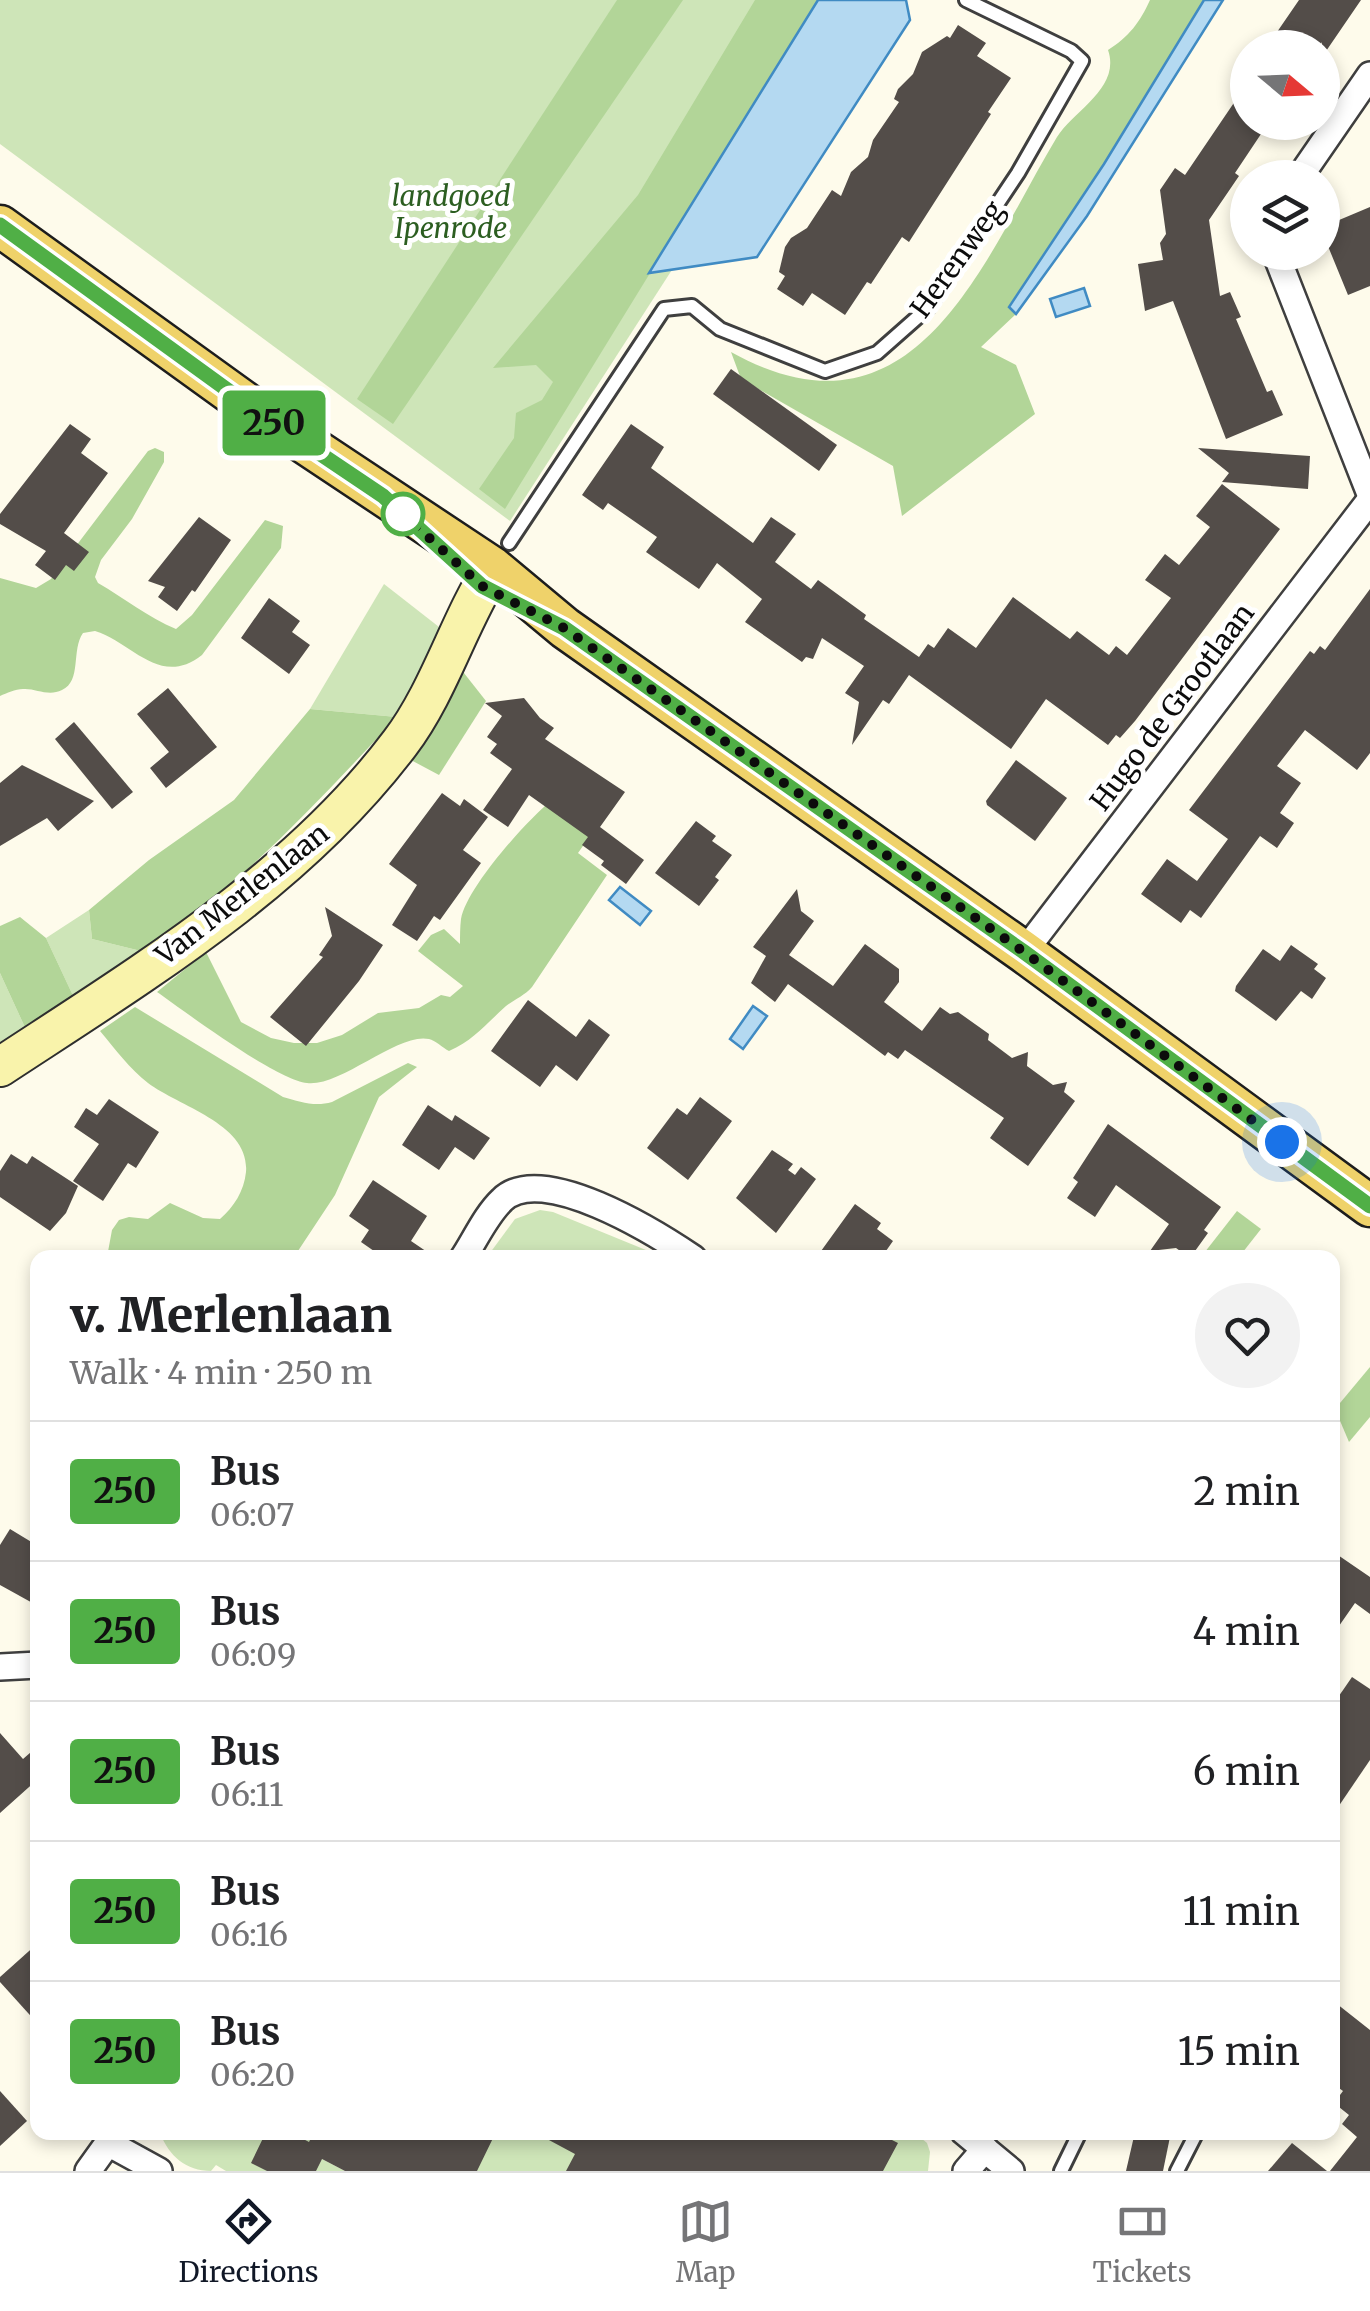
<!DOCTYPE html>
<meta charset="utf-8">
<style>
body{margin:0;font-family:Merriweather,serif;background:#f2f2f2;color:#202124;height:100vh;display:flex;flex-direction:column;font-size:38px;white-space:nowrap}
*{box-sizing:border-box;margin:0}
p{font-size:32px;color:#757577}
.icon{flex:none;width:55px;height:55px;fill:none;stroke:currentColor;stroke-width:2;stroke-linecap:round;stroke-linejoin:round}
.map{position:relative;flex:1;overflow:hidden}
.drawer{position:absolute;left:30px;top:1250px;width:1310px;height:890px;display:flex;flex-direction:column;background:#fff;border-radius:20px;box-shadow:0 5px 15px #0003}
.drawer>*{flex:none}
.badge{padding:0 20px;border-radius:8px;font-size:35px;line-height:65px}
.needle{width:65px;rotate:109deg}
.buttons{position:absolute;left:1230px;top:30px;display:grid;gap:20px}
.buttons a{display:grid;place-items:center;width:110px;height:110px;border-radius:50%;background:#fff;box-shadow:0 5px 15px #0003;font-size:50px}
.you{position:absolute;width:50px;height:50px;margin:-25px;border:8px solid #fff;border-radius:50%;background:#1a73e8;box-shadow:0 0 0 15px #1a73e833}
.map>.badge{position:absolute;translate:-50% -50%;box-shadow:0 0 0 5px #fff}
.round{display:grid;place-items:center;flex:none;width:105px;height:105px;border-radius:52px;background:#f2f2f2}
.head{display:flex;align-items:center;justify-content:space-between;height:170px;padding:0 40px}
h1{font-size:48px;font-weight:800;line-height:75px}
ul{padding:0;list-style:none}
li{display:flex;align-items:center;gap:30px;height:140px;padding:0 40px;border-top:2px solid #e0e0e0}
li div{flex:1}
li b{display:block;font-size:38px}
li em{font-style:normal}
li .badge{min-width:110px;font-weight:700;text-align:center}
.dock{display:flex;justify-content:space-around;align-items:center;height:140px;border-top:2px solid #e0e0e0;background:#fff;font-size:28px;color:#757577}
.dock a{display:grid;justify-items:center;gap:5px}
.dock .on{color:#111827}
.map>svg:first-child{display:block}
.green{fill:#cee5b8}
.forest{fill:#b2d598}
.water{fill:#b4d9f1;stroke:#408bc3;stroke-width:2.5}
.building{fill:#534d49}
.lines{fill:none;stroke-linecap:round;stroke-linejoin:round}
.lane-casing{stroke:#3f3f3f;stroke-width:18}
.street-casing{stroke:#3f3f3f;stroke-width:30}
.secondary-casing{stroke:#2e2e2e;stroke-width:42}
.primary-casing{stroke:#1d1d1d;stroke-width:45}
.lane{stroke:#fff;stroke-width:12}
.street{stroke:#fff;stroke-width:25}
.secondary{stroke:#f9f3ab;stroke-width:38}
.primary{stroke:#efd26a;stroke-width:40}
.line-casing{stroke:#fff;stroke-width:22}
.line{stroke:#50af46;stroke-width:15}
.walk{stroke:#0c0c0c;stroke-width:10;stroke-dasharray:0 18}
.stop-dot{fill:#fff;stroke:#50af46;stroke-width:5}
.labels{text-anchor:middle;stroke-width:10;stroke-linejoin:round;paint-order:stroke}
.park-label{font-size:28px;font-style:italic;fill:#2c5e21;stroke:#fff}
.street-label{font-size:28px;fill:#0c0c0c;stroke:#fff}
</style>
<div class="map">
<svg width="1370" height="2171" viewBox="0 0 1370 2171">
<rect width="100%" height="100%" fill="#fefbeb"/>
<!-- green -->
<g class="green">
<path d="M 0,0 L 846,0 L 510,521 L 0,144 Z"/>
<path d="M 384,584 L 448,634 L 397,717 L 310,709 Z"/>
<path d="M 89,910 L 92,939 L 145,952 L 76,1002 L 46,938 Z"/>
<path d="M 0,973 L 28,1034 L 0,1051 Z"/>
<path d="M 540,1210 L 553,1212 L 663,1257 L 487,1257 L 515,1219 Z"/>
<path d="M 160,2133 L 224,2133 L 232,2139 L 237,2133 L 336,2133 L 322,2159 L 345,2171 L 226,2171 L 216,2165 L 211,2171 C 186,2171 169,2156 160,2133 Z"/>
<path d="M 367,2133 L 915,2133 L 927,2143 L 930,2152 L 928,2171 L 386,2171 Z"/>
</g>
<!-- forest -->
<g class="forest">
<path d="M 617,0 L 683,0 L 393,424 L 357,399 Z"/>
<path d="M 755,0 L 818,0 L 505,509 L 479,489 L 514,438 L 516,413 L 542,400 L 553,382 L 536,365 L 493,368 L 638,195 Z"/>
<path d="M 1150,0 L 1204,0 L 1104,164 L 1009,306 L 1016,314 L 981,347 L 1016,365 L 1035,414 L 902,516 L 893,466 L 741,379 L 731,352 C 915,454 982,262 1057,137 C 1074,110 1121,88 1108,50 C 1129,37 1140,22 1150,0 Z"/>
<path d="M 155,448 L 164,452 L 164,462 L 132,519 L 101,560 L 95,577 L 98,583 C 124,598 149,618 176,629 L 192,615 L 265,520 L 283,526 L 281,548 L 202,655 C 160,688 133,643 95,631 L 83,633 C 71,650 82,681 62,690 C 48,697 36,688 23,689 C 15,689 7,693 0,696 L 0,578 L 36,588 L 51,579 L 148,451 Z"/>
<path d="M 460,668 L 486,701 L 439,775 L 409,759 Z"/>
<path d="M 310,709 L 397,717 C 316,804 243,883 145,952 L 92,939 L 89,910 L 149,860 L 234,800 Z"/>
<path d="M 553,799 L 602,819 L 578,853 L 607,875 L 532,987 C 524,996 515,999 506,1006 C 486,1024 474,1040 449,1051 C 443,1048 435,1040 429,1039 C 398,1032 341,1087 307,1083 C 276,1080 187,1013 157,992 L 206,952 L 241,1022 L 271,1038 L 294,1043 L 317,1043 L 342,1035 L 378,1013 L 419,1008 L 441,995 L 450,997 L 463,986 L 418,951 L 431,935 L 444,929 L 460,944 C 460,936 460,927 461,919 C 467,887 527,820 553,799 Z"/>
<path d="M 20,917 L 46,938 L 76,1002 L 28,1034 L 0,973 L 0,926 Z"/>
<path d="M 135,1007 L 283,1097 C 300,1102 315,1107 332,1102 L 408,1063 L 417,1067 L 379,1097 L 335,1195 L 294,1257 L 107,1257 L 112,1230 L 119,1220 L 129,1217 L 148,1219 L 170,1203 L 203,1218 L 220,1219 C 234,1207 244,1191 246,1172 C 250,1124 180,1107 148,1083 C 130,1069 115,1049 100,1031 Z"/>
<path d="M 1237,1211 L 1261,1229 L 1239,1257 L 1201,1257 Z"/>
<path d="M 1370,1367 L 1370,1417 L 1349,1442 L 1335,1409 Z"/>
</g>
<!-- water -->
<g class="water">
<path d="M 818,0 L 906,0 L 910,20 L 757,257 L 649,273 Z"/>
<path d="M 1204,0 L 1223,0 L 1087,216 L 1016,314 L 1009,307 L 1104,164 Z"/>
<path d="M 1084,288 L 1090,306 L 1056,317 L 1050,299 Z"/>
<path d="M 620,887 L 651,911 L 640,925 L 609,900 Z"/>
<path d="M 753,1006 L 767,1016 L 743,1049 L 730,1039 Z"/>
</g>
<!-- building -->
<g class="building">
<path d="M 1299,0 L 1361,0 L 1322,57 L 1322,42 L 1319,48 L 1266,48 Z"/>
<path d="M 958,25 L 986,43 L 977,56 L 1011,78 L 988,112 L 991,114 L 909,242 L 902,237 L 871,284 L 867,282 L 845,315 L 812,293 L 803,306 L 777,289 L 785,276 L 779,272 L 785,247 L 791,238 L 807,228 L 832,190 L 841,196 L 851,172 L 868,157 L 873,140 L 899,102 L 894,99 L 898,89 L 913,74 L 922,52 L 947,36 L 950,38 Z"/>
<path d="M 1248,82 L 1248,122 L 1269,122 L 1235,173 L 1239,176 L 1209,220 L 1220,296 L 1230,292 L 1241,317 L 1236,319 L 1267,392 L 1272,390 L 1283,415 L 1226,439 L 1173,301 L 1145,311 L 1138,264 L 1163,260 L 1160,243 L 1166,234 L 1160,190 L 1175,168 L 1185,175 Z"/>
<path d="M 1370,207 L 1370,286 L 1348,295 L 1323,234 L 1335,229 L 1332,223 Z"/>
<path d="M 731,369 L 837,445 L 819,471 L 713,394 Z"/>
<path d="M 70,424 L 91,439 L 81,453 L 108,473 L 64,533 L 89,552 L 74,571 L 66,565 L 55,580 L 35,565 L 46,551 L 0,524 L 0,514 Z"/>
<path d="M 631,424 L 664,447 L 651,468 L 753,543 L 771,517 L 796,534 L 775,562 L 811,589 L 818,580 L 866,615 L 864,619 L 919,657 L 928,644 L 934,648 L 948,628 L 976,648 L 1013,597 L 1070,639 L 1077,631 L 1109,655 L 1116,646 L 1127,655 L 1171,598 L 1145,580 L 1165,554 L 1179,565 L 1210,527 L 1196,516 L 1222,484 L 1280,529 L 1135,721 L 1120,738 L 1116,735 L 1108,745 L 1046,699 L 1011,749 L 909,675 L 889,704 L 883,700 L 852,745 L 859,702 L 845,693 L 864,666 L 822,638 L 813,659 L 806,657 L 802,662 L 745,622 L 762,599 L 717,563 L 699,589 L 646,552 L 657,537 L 608,503 L 603,510 L 582,495 Z"/>
<path d="M 1198,448 L 1310,456 L 1308,489 L 1222,482 L 1229,473 Z"/>
<path d="M 199,517 L 231,540 L 195,592 L 192,590 L 177,611 L 158,597 L 165,587 L 148,581 Z"/>
<path d="M 1370,589 L 1370,753 L 1357,770 L 1305,730 L 1277,766 L 1301,783 L 1280,813 L 1294,823 L 1277,848 L 1260,836 L 1201,918 L 1190,910 L 1181,923 L 1141,894 L 1167,859 L 1197,881 L 1228,839 L 1189,810 L 1310,651 L 1314,654 L 1320,646 L 1325,650 Z"/>
<path d="M 269,598 L 300,621 L 292,632 L 310,645 L 289,674 L 241,638 Z"/>
<path d="M 168,688 L 217,747 L 166,788 L 150,768 L 169,752 L 137,714 Z"/>
<path d="M 524,698 L 540,718 L 554,728 L 545,739 L 625,792 L 600,827 L 644,860 L 626,884 L 601,865 L 604,861 L 582,845 L 588,837 L 529,795 L 508,827 L 483,810 L 512,769 L 490,753 L 497,744 L 487,737 L 502,716 L 485,703 Z"/>
<path d="M 74,722 L 133,792 L 112,809 L 55,739 Z"/>
<path d="M 1016,760 L 1067,798 L 1035,841 L 987,805 L 986,801 Z"/>
<path d="M 22,765 L 94,801 L 58,831 L 47,818 L 0,846 L 0,783 Z"/>
<path d="M 442,793 L 460,806 L 464,799 L 488,817 L 463,850 L 481,863 L 440,920 L 434,916 L 417,941 L 392,925 L 417,885 L 389,864 Z"/>
<path d="M 696,821 L 716,836 L 712,841 L 732,855 L 715,877 L 719,880 L 699,906 L 655,873 Z"/>
<path d="M 797,889 L 801,911 L 814,921 L 789,955 L 833,986 L 865,944 L 899,969 L 899,982 L 884,1002 L 922,1031 L 940,1007 L 950,1014 L 958,1012 L 989,1034 L 988,1040 L 1012,1058 L 1028,1052 L 1027,1066 L 1053,1085 L 1067,1082 L 1064,1092 L 1075,1101 L 1028,1166 L 990,1138 L 1004,1118 L 905,1050 L 898,1059 L 888,1052 L 885,1056 L 788,984 L 775,1002 L 751,983 L 766,956 L 753,947 Z"/>
<path d="M 325,907 L 383,945 L 359,981 L 306,1046 L 270,1017 L 323,957 L 319,955 L 332,936 Z"/>
<path d="M 1291,945 L 1318,964 L 1314,969 L 1326,978 L 1312,999 L 1301,991 L 1276,1021 L 1235,991 L 1236,986 L 1263,949 L 1280,961 Z"/>
<path d="M 528,1000 L 576,1037 L 589,1019 L 610,1035 L 577,1081 L 556,1065 L 540,1087 L 491,1051 Z"/>
<path d="M 700,1097 L 732,1121 L 688,1180 L 647,1148 L 677,1108 L 687,1115 Z"/>
<path d="M 109,1099 L 159,1132 L 136,1168 L 128,1163 L 103,1201 L 73,1181 L 99,1144 L 74,1127 L 86,1108 L 97,1115 Z"/>
<path d="M 428,1105 L 452,1121 L 455,1115 L 490,1138 L 474,1160 L 455,1147 L 439,1170 L 402,1145 Z"/>
<path d="M 1108,1124 L 1221,1207 L 1204,1230 L 1208,1233 L 1190,1258 L 1176,1248 L 1150,1251 L 1169,1224 L 1116,1185 L 1095,1217 L 1067,1198 L 1078,1182 L 1073,1178 Z"/>
<path d="M 772,1150 L 793,1164 L 788,1170 L 795,1175 L 801,1167 L 816,1179 L 776,1233 L 736,1198 Z"/>
<path d="M 11,1154 L 27,1164 L 32,1156 L 78,1186 L 66,1213 L 50,1231 L 0,1197 L 0,1171 Z"/>
<path d="M 373,1180 L 427,1216 L 411,1241 L 436,1258 L 384,1258 L 361,1242 L 369,1230 L 349,1216 Z"/>
<path d="M 855,1204 L 881,1223 L 877,1229 L 893,1241 L 881,1258 L 816,1258 Z"/>
<path d="M 10,1529 L 38,1546 L 38,1606 L 0,1585 L 0,1545 Z"/>
<path d="M 1332,1551 L 1370,1577 L 1370,1614 L 1355,1603 L 1332,1636 Z"/>
<path d="M 1352,1677 L 1370,1689 L 1370,1760 L 1332,1816 L 1332,1706 Z"/>
<path d="M 0,1733 L 23,1759 L 38,1746 L 38,1779 L 0,1813 Z"/>
<path d="M 38,1943 L 38,2024 L 0,1982 L 0,1977 Z"/>
<path d="M 1332,2000 L 1370,2030 L 1370,2171 L 1330,2171 L 1357,2137 L 1342,2124 L 1349,2115 L 1334,2103 L 1343,2091 L 1332,2083 Z"/>
<path d="M 0,2091 L 27,2121 L 0,2146 Z"/>
<path d="M 266,2132 L 290,2132 L 309,2142 L 314,2132 L 496,2132 L 477,2171 L 345,2171 L 322,2159 L 316,2171 L 267,2171 L 251,2163 Z"/>
<path d="M 534,2132 L 876,2132 L 898,2143 L 883,2171 L 566,2171 L 575,2154 Z"/>
<path d="M 1135,2132 L 1171,2132 L 1163,2171 L 1126,2171 Z"/>
<path d="M 1292,2143 L 1327,2171 L 1268,2171 Z"/>
</g>
<g class="lines">
<!-- lane casing -->
<g class="lane-casing">
<g id="lane">
<path d="M 509,543 L 664,309 L 692,306 L 720,329 L 825,371 L 877,353 L 928,308 L 1018,173 L 1082,61 L 1071,51 L 966,0"/>
<path d="M 1061,2171 L 1080,2132"/>
<path d="M 1177,2171 L 1197,2132"/>
</g>
</g>
<!-- street casing -->
<g class="street-casing">
<g id="street">
<path d="M 1299,178 L 1370,75"/>
<path d="M 1275,252 L 1370,494"/>
<path d="M 1024,952 L 1370,500"/>
<path d="M 463,1258 C 475,1240 486,1215 502,1200 C 541,1161 656,1233 693,1258"/>
<path d="M 0,1667 L 38,1665"/>
<path d="M 964,2132 L 1011,2171"/>
<path d="M 108,2143 L 159,2171"/>
<path d="M 88,2171 L 116,2132"/>
<path d="M 966,2171 L 985,2149"/>
</g>
</g>
<!-- secondary casing -->
<g class="secondary-casing">
<path id="secondary" d="M 0,1067 C 143,973 296,881 400,743 C 439,692 459,621 493,568"/>
</g>
<!-- primary casing -->
<g class="primary-casing">
<path id="primary" d="M 0,226 L 255,410 L 493,568 L 565,628 L 1024,952 L 1370,1206"/>
</g>
<!-- lane -->
<use href="#lane" class="lane"/>
<!-- street -->
<use href="#street" class="street"/>
<!-- secondary -->
<use href="#secondary" class="secondary"/>
<!-- primary -->
<use href="#primary" class="primary"/>
</g>
<g class="lines">
<!-- line casing -->
<g class="line-casing">
<path id="line" d="M 0,225 L 255,410 L 383,496 L 482,586 L 564,628 L 1024,952 L 1370,1206"/>
</g>
<!-- line -->
<use href="#line" class="line"/>
<!-- walk -->
<path class="walk" d="M 403,514 L 482,586 L 564,628 L 1024,952 L 1282,1142"/>
</g>
<!-- markers -->
<circle class="stop-dot" cx="403" cy="514" r="20"/>
<g class="labels">
<!-- park labels -->
<g class="park-label">
<text x="451" y="206">landgoed<tspan x="451" dy="32">Ipenrode</tspan></text>
</g>
<!-- street labels -->
<g class="street-label">
<text transform="translate(957 259) rotate(-54)" y="10">Herenweg</text>
<text transform="translate(1172 707) rotate(-53)" y="10">Hugo de Grootlaan</text>
<text transform="translate(242 894) rotate(-38)" y="10">Van Merlenlaan</text>
</g>
</g>
</svg>
<div class="buttons">
<a><svg class="needle" viewBox="-14 -14 28 28"><path d="M0-13l5 13h-10z" fill="#e53935"/><path d="M0 13l5-13h-10z" fill="#757577"/></svg></a>
<a><svg class="icon" aria-label="layers" viewBox="0 0 24 24"><path d="M12 4l9 5-9 5-9-5zM3 14l9 5 9-5"/></svg></a>
</div>
<div class="you" style="left:1282px;top:1142px"></div>
<b class="badge" style="left:274px;top:423px;background:#50af46;color:#111">250</b>
<section class="drawer">
<div class="head"><div><h1>v. Merlenlaan</h1><p>Walk · 4 min · 250 m</p></div><a class="round"><svg class="icon" aria-label="heart" viewBox="0 0 24 24"><path d="M12 20l-8-8c-3-5 5-10 8-4 3-6 11-1 8 4z"/></svg></a></div>
<ul>
<li><span class="badge" style="background:#50af46;color:#111">250</span><div><b>Bus</b><p>06:07</p></div><em>2 min</em></li>
<li><span class="badge" style="background:#50af46;color:#111">250</span><div><b>Bus</b><p>06:09</p></div><em>4 min</em></li>
<li><span class="badge" style="background:#50af46;color:#111">250</span><div><b>Bus</b><p>06:11</p></div><em>6 min</em></li>
<li><span class="badge" style="background:#50af46;color:#111">250</span><div><b>Bus</b><p>06:16</p></div><em>11 min</em></li>
<li><span class="badge" style="background:#50af46;color:#111">250</span><div><b>Bus</b><p>06:20</p></div><em>15 min</em></li>
</ul>
</section>
</div>
<nav class="dock">
<a class="on"><svg class="icon" aria-label="directions" viewBox="0 0 24 24"><path d="M12 3l9 9-9 9-9-9zM9 14v-3h6M13 9l2 2-2 2"/></svg>Directions</a>
<a><svg class="icon" aria-label="map" viewBox="0 0 24 24"><path d="M3 6l6-2 6 2 6-2v14l-6 2-6-2-6 2zM9 4v14M15 6v14"/></svg>Map</a>
<a><svg class="icon" aria-label="tickets" viewBox="0 0 24 24"><path d="M3 7h18v10H3zM15 7v10"/></svg>Tickets</a>
</nav>
